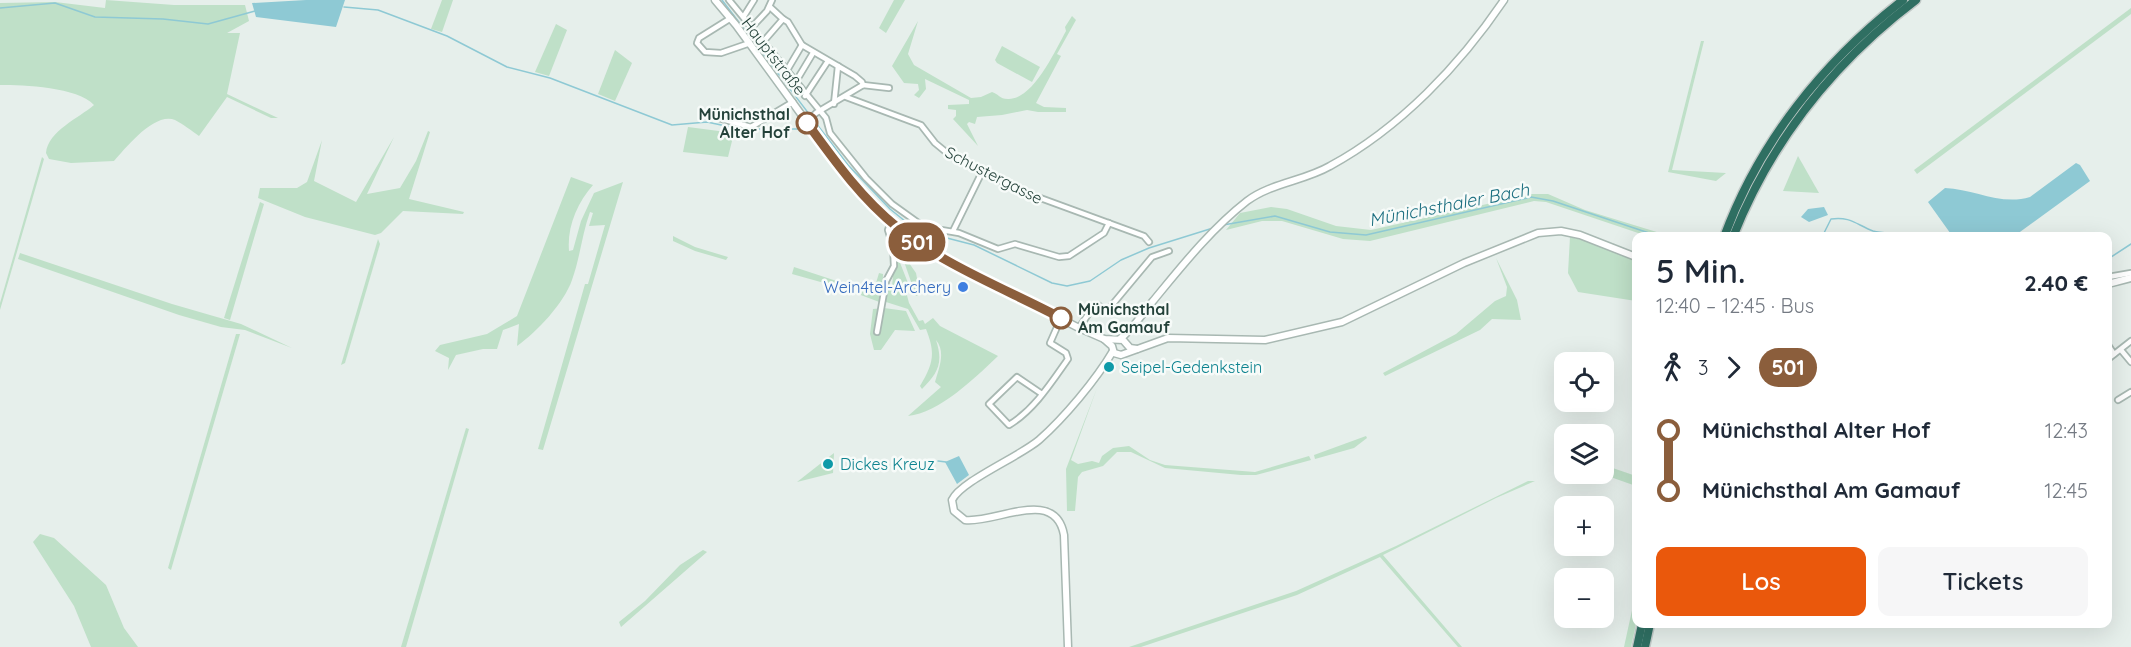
<!DOCTYPE html>
<html lang="de">
<meta charset="utf-8">
<style>
body{margin:0;font-family:Quicksand,sans-serif;background:#f6f6f7;color:#1f2937;height:100vh;display:flex;flex-direction:column;font-size:22px;white-space:nowrap}
*{box-sizing:border-box;margin:0}
p{font-size:20px;color:#747a83}
.icon{flex:none;width:33px;height:33px;fill:none;stroke:currentColor;stroke-width:2;stroke-linecap:round;stroke-linejoin:round}
.map{position:relative;flex:1;overflow:hidden}
.details{position:absolute;left:1632px;top:232px;width:480px;height:396px;display:flex;flex-direction:column;background:#fff;border-radius:12px;box-shadow:0 6px 24px #0002}
.details>*{flex:none}
.badge{padding:0 12px;border-radius:20px;font-size:21px;line-height:39px}
.buttons{position:absolute;left:1554px;top:352px;display:grid;gap:12px}
.buttons a{display:grid;place-items:center;width:60px;height:60px;border-radius:12px;background:#fff;box-shadow:0 6px 24px #0002;font-size:30px}
.map>.badge{position:absolute;translate:-50% -50%;box-shadow:0 0 0 3px #fff}
.legs{display:flex;align-items:center;gap:9px;height:66px;padding:0 24px;font-size:20px}
.legs p{margin-inline-start:auto}
.headline{display:flex;align-items:center;justify-content:space-between;height:102px;padding:0 24px}
h1{font-size:33px;font-weight:600;line-height:45px}
.action{display:flex;gap:12px;margin-top:auto;padding:12px 24px}
.action a{flex:1;height:69px;border-radius:12px;background:#ea580c;color:#fff;font-size:24px;font-weight:600;line-height:69px;text-align:center}
.action a+a{background:#f6f6f7;color:#1f2937}
ul{padding:0 24px;list-style:none}
li{display:flex;align-items:center;gap:21px;height:60px;font-size:22px}
li i{display:grid;place-items:center;width:9px;height:100%;margin:0 8px;background:currentColor}
li i::after{content:'';width:15px;height:15px;margin:-8px;border:4px solid;border-radius:50%;background:#fff}
li p{margin-inline-start:auto}
li:first-child i{background:linear-gradient(#0000 50%,currentColor 0)}
li:last-child i{background:linear-gradient(currentColor 50%,#0000 0)}
.map>svg:first-child{display:block}
.green{fill:#bfe0c8}
.water{fill:#8ec9d4}
.lines{fill:none;stroke-linecap:round;stroke-linejoin:round}
.stream{stroke:#8ec9d4;stroke-width:1.5}
.minor-casing{stroke:#a8b8b2;stroke-width:8}
.tertiary-casing{stroke:#a8b8b2;stroke-width:9}
.motorway-casing{stroke:#c2cac8;stroke-width:11}
.minor{stroke:#fff;stroke-width:4.5}
.tertiary{stroke:#fff;stroke-width:6}
.motorway{stroke:#2f6f62;stroke-width:8}
.line-1-casing{stroke:#fff;stroke-width:14}
.line-1{stroke:#8b5e3c;stroke-width:9}
.stop-1-dot{fill:#fff;stroke:#8b5e3c;stroke-width:3}
.shop-dot{fill:#3f7fe0;stroke:#f7fbf9;stroke-width:2}
.culture-dot{fill:#0f9aa8;stroke:#f7fbf9;stroke-width:2}
.labels{text-anchor:middle;stroke-width:5;stroke-linejoin:round;paint-order:stroke}
.street-label{font-size:16px;fill:#24423a;stroke:#f7fbf9}
.stop-label{font-size:16px;font-weight:bold;fill:#24423a;stroke:#f7fbf9;text-anchor:end}
.shop-label{font-size:16px;fill:#366cbe;stroke:#f7fbf9;text-anchor:end}
.culture-label{font-size:16px;fill:#0d838f;stroke:#f7fbf9;text-anchor:start}
.water-label{font-size:18px;font-style:italic;fill:#1c6f80;stroke:#f7fbf9}
</style>
<div class="map">
<svg width="2131" height="647" viewBox="0 0 2131 647">
<rect width="100%" height="100%" fill="#e6efeb"/>
<!-- green -->
<g class="green">
<path d="M 106,0 L 174,5 L 245,5 L 249,21 L 227,33 L 240,33 L 227,94 L 278,118 L 271,118 L 227,97 L 199,136 C 192,131 183,124 175,120 C 154,112 126,148 114,161 L 71,163 L 49,159 L 46,153 C 48,131 79,118 94,105 C 78,87 24,85 0,85 L 0,3 L 55,2 L 105,8 Z"/>
<path d="M 442,0 L 453,0 L 442,32 L 431,29 Z"/>
<path d="M 894,0 L 905,0 L 886,33 L 879,28 Z"/>
<path d="M 2131,8 L 2131,14 L 1917,174 L 1914,170 Z"/>
<path d="M 1072,16 L 1076,20 L 1057,54 L 1061,56 L 1036,103 L 1044,107 L 1066,108 L 1066,112 L 1038,112 L 1027,110 L 1002,115 L 977,117 L 975,124 L 969,122 L 967,124 L 978,146 L 953,119 L 956,116 L 956,110 L 948,109 L 948,105 L 969,104 L 969,100 L 925,79 L 926,89 L 919,98 L 914,95 L 919,90 L 918,84 L 904,83 L 892,66 L 918,21 L 908,54 L 914,65 L 971,98 L 981,97 L 992,92 C 999,94 999,99 1008,99 C 1033,100 1055,51 1066,31 L 1065,27 Z"/>
<path d="M 556,24 L 567,30 L 549,76 L 535,72 Z"/>
<path d="M 1701,41 L 1704,41 L 1672,170 L 1726,173 L 1716,181 L 1668,172 Z"/>
<path d="M 1002,46 L 1040,67 L 1032,82 L 997,63 L 995,60 Z"/>
<path d="M 615,50 L 632,63 L 615,101 L 598,94 Z"/>
<path d="M 688,127 L 734,133 L 728,157 L 683,152 Z"/>
<path d="M 428,131 L 430,132 L 409,199 L 464,212 L 463,214 L 403,211 L 381,233 L 375,235 L 305,217 L 258,198 L 260,188 L 297,188 L 307,182 L 322,140 L 314,181 L 356,202 L 394,137 L 367,194 L 400,188 L 416,161 Z"/>
<path d="M 1798,156 L 1819,193 L 1783,191 Z"/>
<path d="M 42,157 L 44,159 L 0,310 L 0,303 Z"/>
<path d="M 571,177 L 593,185 C 577,203 567,227 569,251 L 573,250 L 581,221 L 594,193 L 623,182 L 543,450 L 538,449 L 585,284 L 588,284 L 605,225 L 589,226 L 593,213 L 590,212 C 582,234 580,258 572,280 C 564,303 537,332 517,346 L 519,324 L 503,330 L 497,349 L 483,349 L 456,355 L 448,370 L 449,358 L 435,351 L 440,345 L 487,334 L 517,316 Z"/>
<path d="M 1531,194 L 1548,194 L 1585,210 L 1673,237 L 1650,237 L 1546,202 L 1534,201 L 1370,241 L 1343,239 L 1282,221 L 1262,221 L 1226,230 L 1240,213 L 1271,207 L 1287,209 L 1336,226 L 1371,230 Z"/>
<path d="M 260,202 L 264,204 L 230,320 L 224,318 Z"/>
<path d="M 673,236 L 695,247 L 728,257 L 726,260 L 695,251 L 673,241 Z"/>
<path d="M 1570,237 L 1594,243 L 1636,261 L 1636,301 L 1578,292 L 1568,273 Z"/>
<path d="M 378,239 L 380,244 L 345,363 L 341,365 Z"/>
<path d="M 895,250 L 908,283 L 904,284 L 909,303 L 919,321 L 923,320 L 925,324 L 933,318 L 940,326 L 998,356 C 975,378 939,413 908,416 L 941,387 L 935,382 C 939,368 946,352 936,340 C 944,364 937,374 922,389 L 920,386 C 933,364 936,354 926,329 L 920,330 L 908,309 L 886,302 L 886,288 L 892,287 Z"/>
<path d="M 900,250 L 916,273 L 920,294 L 916,296 Z"/>
<path d="M 20,253 L 172,304 L 241,324 L 292,348 L 245,330 L 221,327 L 179,315 L 18,259 Z"/>
<path d="M 1496,258 L 1517,300 L 1521,320 L 1492,319 L 1480,330 L 1385,376 L 1383,373 L 1456,334 L 1495,301 L 1506,296 L 1507,287 Z"/>
<path d="M 794,267 L 873,293 L 879,273 L 883,274 L 882,303 L 842,288 L 792,274 Z"/>
<path d="M 884,308 L 906,311 L 915,331 L 895,330 L 881,350 L 874,350 L 870,334 L 873,309 Z"/>
<path d="M 236,334 L 240,334 L 171,570 L 168,568 Z"/>
<path d="M 1097,388 L 1071,460 L 1078,464 L 1092,461 L 1099,463 L 1102,456 L 1113,448 L 1129,446 L 1150,460 L 1165,465 L 1255,472 L 1309,456 L 1311,460 L 1256,475 L 1241,475 L 1165,468 L 1131,452 L 1117,452 L 1103,466 L 1082,472 L 1078,477 L 1075,511 L 1067,511 L 1066,469 Z"/>
<path d="M 466,428 L 469,429 L 406,647 L 401,647 Z"/>
<path d="M 1366,436 L 1367,438 L 1354,448 L 1315,459 L 1314,455 Z"/>
<path d="M 834,453 L 833,473 L 797,482 Z"/>
<path d="M 1604,465 L 1636,476 L 1636,486 L 1602,474 Z"/>
<path d="M 1528,481 L 1535,481 L 1496,498 L 1383,555 L 1462,647 L 1458,647 L 1380,557 L 1297,595 L 1141,647 L 1129,647 L 1296,591 L 1396,546 Z"/>
<path d="M 40,534 L 54,538 L 106,585 L 124,628 L 138,647 L 91,647 L 74,606 L 33,542 Z"/>
<path d="M 703,550 L 707,552 L 621,627 L 619,622 L 645,601 L 680,565 Z"/>
<path d="M 1636,592 L 1636,624 L 1631,647 L 1624,647 Z"/>
</g>
<!-- water -->
<g class="water">
<path d="M 306,0 L 345,0 L 336,27 L 256,17 L 252,3 Z"/>
<path d="M 2076,163 L 2080,165 L 2090,181 L 2013,237 L 1953,237 L 1928,202 L 1945,188 C 1974,189 2001,206 2030,197 Z"/>
<path d="M 1824,207 L 1828,215 L 1809,222 L 1801,217 L 1808,209 Z"/>
<path d="M 959,456 L 969,475 L 957,484 L 945,462 Z"/>
</g>
<g class="lines">
<!-- stream -->
<g class="stream">
<path d="M 722,0 L 848,165 L 890,209 L 916,230 L 974,245 L 1052,283 L 1067,286 L 1090,281 L 1121,260 L 1149,248 L 1213,228"/>
<path d="M 344,7 L 378,10 L 447,36 L 507,67 L 550,78 L 672,125 L 707,122 L 740,129 L 810,129"/>
<path d="M 0,8 L 55,3 L 95,17 L 163,19 L 208,24 L 255,11"/>
<path d="M 1223,225 L 1275,216 L 1330,232 L 1366,235 L 1531,197 L 1553,201 L 1661,237"/>
<path d="M 1763,237 C 1783,228 1804,239 1824,233 L 1831,219 C 1850,216 1857,225 1873,231 C 1886,235 1899,230 1912,237"/>
<path d="M 2108,259 L 2131,244"/>
<path d="M 938,461 L 946,462"/>
</g>
<!-- minor casing -->
<g class="minor-casing">
<g id="minor">
<path d="M 729,0 L 826,118 L 830,133 L 866,178 L 892,204 L 924,227 L 959,233 L 998,249 L 1015,244 L 1059,257 L 1069,256 L 1104,233 L 1109,223"/>
<path d="M 770,7 L 783,19"/>
<path d="M 744,16 L 754,0"/>
<path d="M 731,18 L 699,38 L 697,43 L 705,52 L 721,53 L 750,43"/>
<path d="M 752,27 L 767,11 L 772,0"/>
<path d="M 763,42 L 783,19 L 788,22 L 802,45 L 855,76 L 862,82 L 863,85"/>
<path d="M 786,72 L 802,45"/>
<path d="M 795,83 L 813,53"/>
<path d="M 863,85 L 889,88"/>
<path d="M 805,96 L 828,61"/>
<path d="M 846,97 L 921,125 L 935,143 L 952,157 L 1024,192 L 1144,236 L 1149,242"/>
<path d="M 834,104 L 838,66"/>
<path d="M 707,115 L 751,127 L 793,102"/>
<path d="M 807,122 L 816,113 L 863,85"/>
<path d="M 953,231 L 982,172"/>
<path d="M 2108,277 L 2131,273"/>
<path d="M 1079,328 L 1093,307 L 1098,305 L 1107,311 L 1152,257 L 1169,251"/>
<path d="M 877,332 L 886,281 L 894,266 L 893,246 L 888,230 L 891,222"/>
<path d="M 2108,345 L 2114,354"/>
<path d="M 2121,350 L 2131,362"/>
<path d="M 2108,359 L 2131,341"/>
<path d="M 1042,394 L 1017,377 L 989,404 L 1009,425 C 1034,410 1051,383 1068,359 L 1066,353 L 1050,343 L 1061,318"/>
<path d="M 2118,400 L 2131,392"/>
</g>
</g>
<!-- tertiary casing -->
<g class="tertiary-casing">
<g id="tertiary">
<path d="M 715,0 L 736,25 L 841,169 L 898,229 L 952,263 L 1079,328 L 1104,339 L 1123,340 L 1130,348 L 1137,349"/>
<path d="M 2108,284 L 2131,278"/>
<path d="M 1104,339 L 1112,346 L 1114,353 L 1121,355 L 1168,338 L 1265,340 L 1342,322 L 1464,263 L 1538,233 L 1561,231 L 1580,235 L 1636,257"/>
<path d="M 1120,339 C 1133,329 1142,314 1153,301 C 1181,267 1211,229 1247,201 C 1271,183 1304,181 1330,166 C 1400,128 1460,65 1504,0"/>
<path d="M 1068,647 L 1064,535 C 1055,486 995,524 965,520 L 954,511 L 952,500 C 961,481 1019,457 1039,440 C 1064,418 1096,380 1113,351"/>
</g>
</g>
<!-- motorway casing -->
<g class="motorway-casing">
<g id="motorway">
<path d="M 1724,237 C 1759,142 1823,62 1903,0"/>
<path d="M 1733,237 C 1771,141 1834,62 1916,0"/>
<path d="M 1637,647 L 1642,624"/>
<path d="M 1645,647 L 1650,624"/>
</g>
</g>
<!-- minor -->
<use href="#minor" class="minor"/>
<!-- tertiary -->
<use href="#tertiary" class="tertiary"/>
<!-- motorway -->
<use href="#motorway" class="motorway"/>
</g>
<g class="lines">
<!-- line-1 casing -->
<g class="line-1-casing">
<path id="line-1" d="M 807,123 C 834,160 861,198 897,227 C 941,264 1010,291 1061,318"/>
</g>
<!-- line-1 -->
<use href="#line-1" class="line-1"/>
</g>
<!-- markers -->
<g class="stop-1-dot">
<circle cx="807" cy="123" r="10"/>
<circle cx="1061" cy="318" r="10"/>
</g>
<circle class="shop-dot" cx="963" cy="287" r="6"/>
<g class="culture-dot">
<circle cx="1109" cy="367" r="6"/>
<circle cx="828" cy="464" r="6"/>
</g>
<g class="labels">
<!-- street labels -->
<g class="street-label">
<text transform="translate(774 56) rotate(52)" y="6">Hauptstraße</text>
<text transform="translate(994 175) rotate(27)" y="6">Schustergasse</text>
</g>
<!-- stop labels -->
<g class="stop-label">
<text x="790" y="120">Münichsthal<tspan x="790" dy="18">Alter Hof</tspan></text>
<text x="1078" y="315" text-anchor="start">Münichsthal<tspan x="1078" dy="18">Am Gamauf</tspan></text>
</g>
<!-- shop labels -->
<g class="shop-label">
<text x="951" y="293">Wein4tel-Archery</text>
</g>
<!-- culture labels -->
<g class="culture-label">
<text x="1121" y="373">Seipel-Gedenkstein</text>
<text x="840" y="470">Dickes Kreuz</text>
</g>
<!-- water labels -->
<g class="water-label">
<text transform="translate(1449 205) rotate(-11)" y="6">Münichsthaler Bach</text>
</g>
</g>
</svg>
<div class="buttons">
<a><svg class="icon" aria-label="locate" viewBox="0 0 24 24"><circle cx="12" cy="12" r="6"/><path d="M12 2v4M12 18v4M2 12h4M18 12h4"/></svg></a>
<a><svg class="icon" aria-label="layers" viewBox="0 0 24 24"><path d="M12 4l9 5-9 5-9-5zM3 14l9 5 9-5"/></svg></a>
<a>+</a>
<a>−</a>
</div>
<b class="badge" style="left:917px;top:242px;background:#8b5e3c;color:#fff">501</b>
<section class="details">
<div class="headline"><div><h1>5 Min.</h1><p>12:40 – 12:45 · Bus</p></div><b>2.40 €</b></div>
<div class="legs"><svg class="icon" aria-label="walk" viewBox="0 0 24 24"><circle cx="13" cy="4" r="2"/><path d="M13 8l-2 6 4 7M11 14l-3 7M7 12l3-4h3l4 4"/></svg>3<svg class="icon" aria-label="forward" viewBox="0 0 24 24"><path d="M9 5l7 7-7 7"/></svg><b class="badge" style="background:#8b5e3c;color:#fff">501</b></div>
<ul>
<li><i style="color:#8b5e3c"></i><b>Münichsthal Alter Hof</b><p>12:43</p></li>
<li><i style="color:#8b5e3c"></i><b>Münichsthal Am Gamauf</b><p>12:45</p></li>
</ul>
<div class="action"><a>Los</a><a>Tickets</a></div>
</section>
</div>
